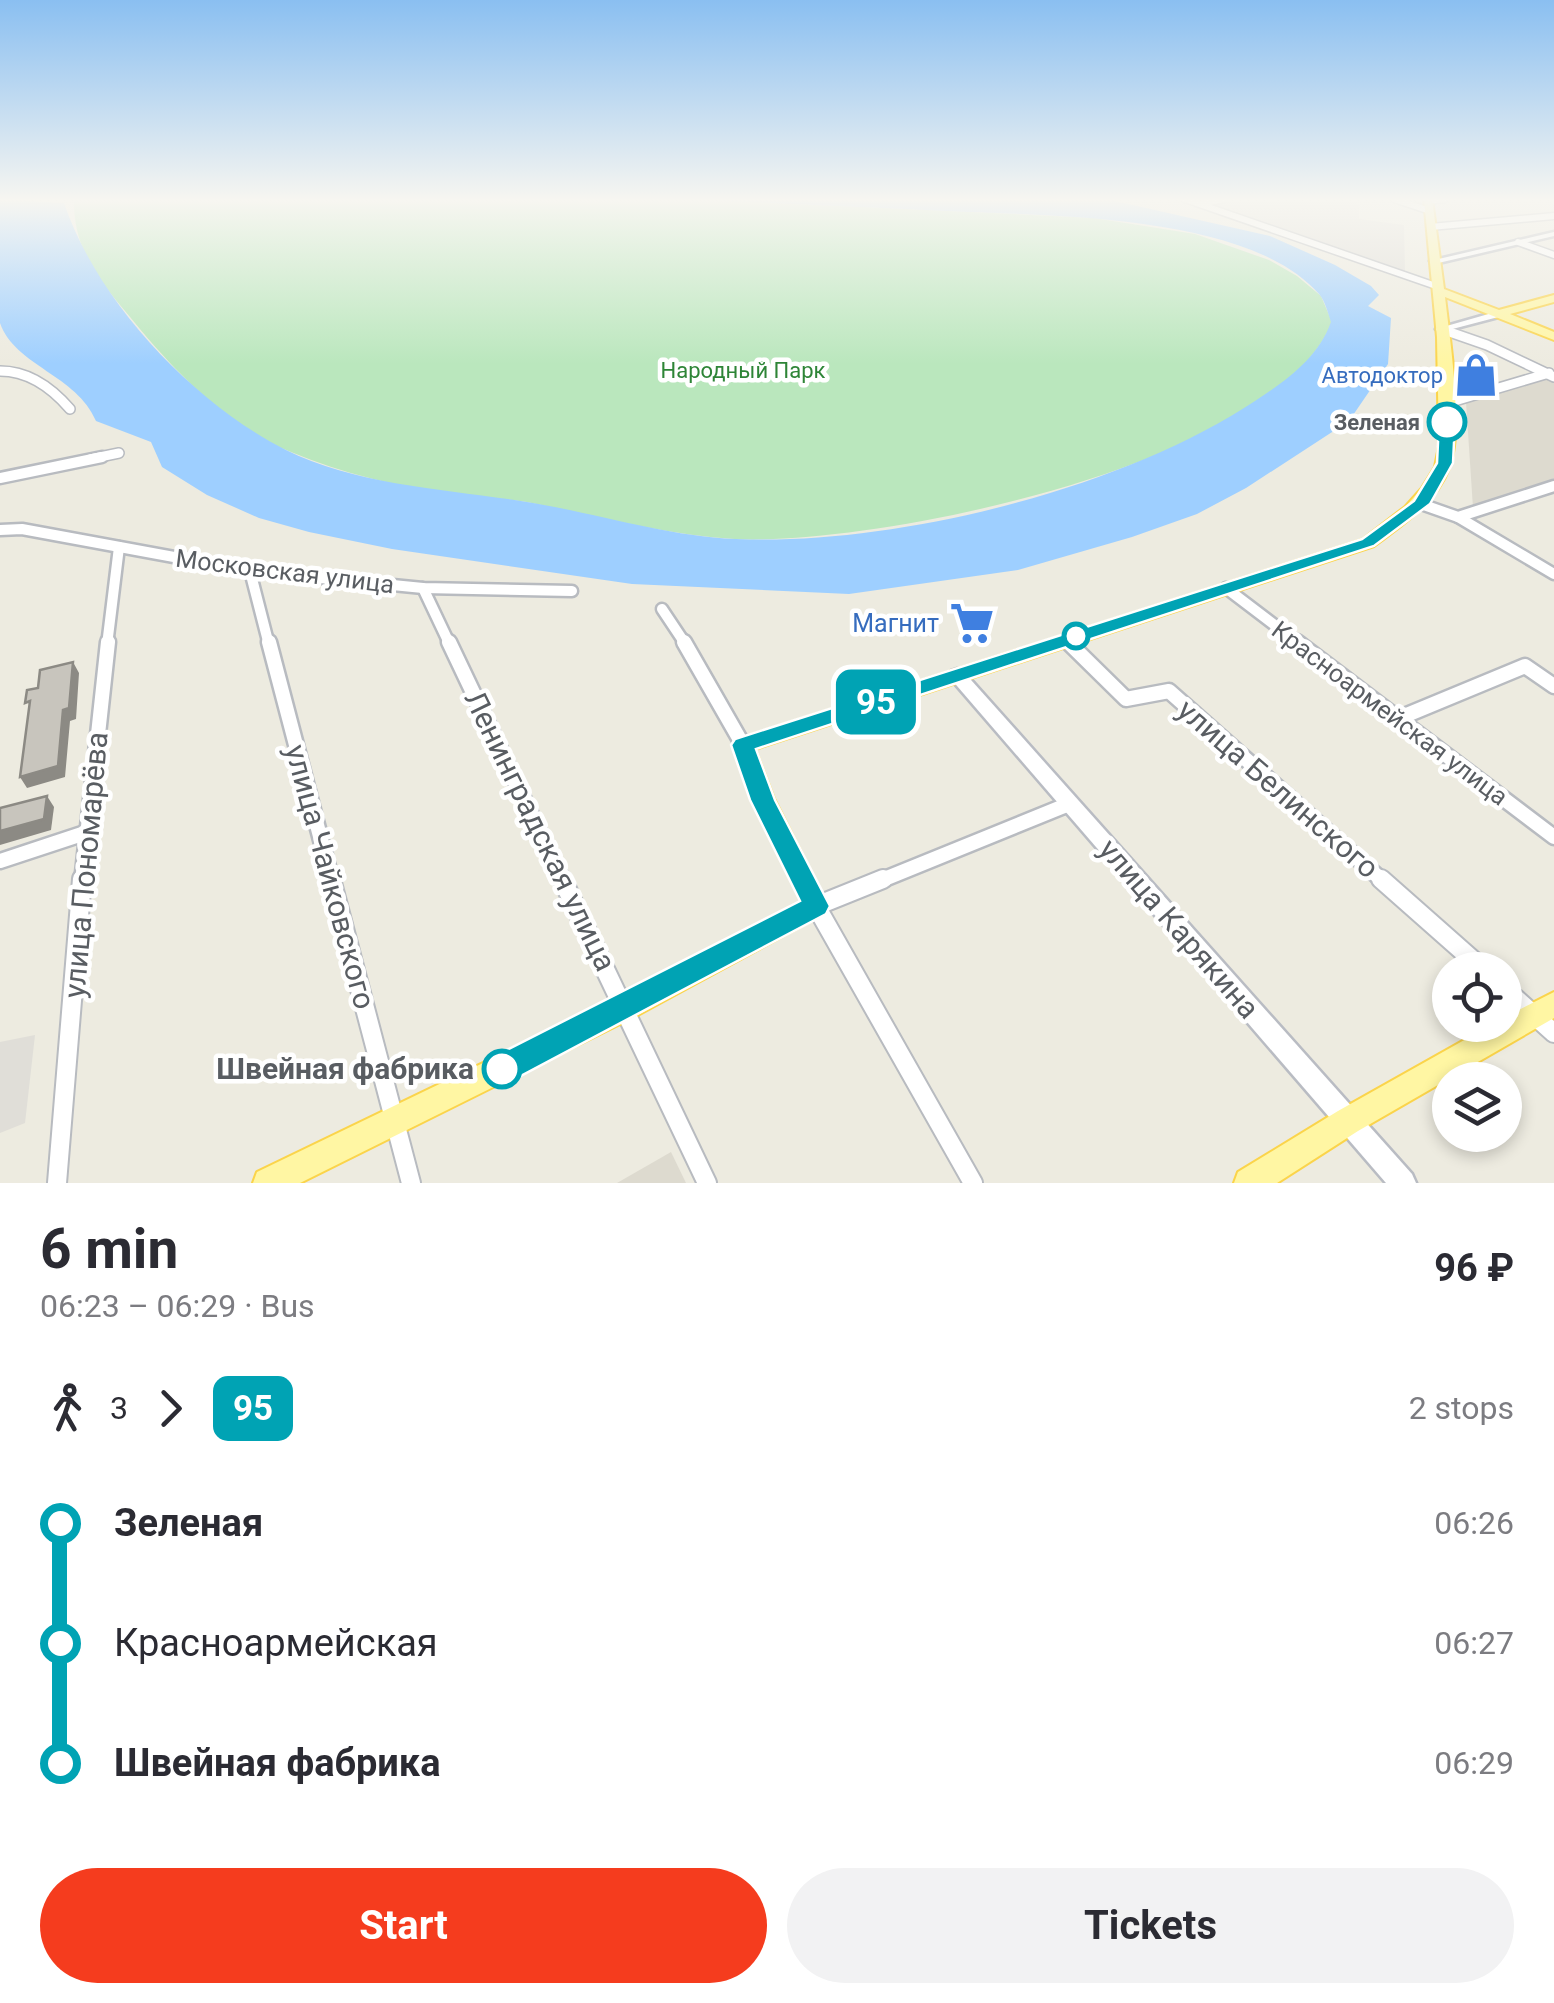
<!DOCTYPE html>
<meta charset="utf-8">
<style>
body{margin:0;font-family:Roboto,sans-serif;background:#f2f2f3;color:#2b2b33;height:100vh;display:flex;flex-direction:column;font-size:38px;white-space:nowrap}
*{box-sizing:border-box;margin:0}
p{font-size:32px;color:#7c7c81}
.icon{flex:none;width:55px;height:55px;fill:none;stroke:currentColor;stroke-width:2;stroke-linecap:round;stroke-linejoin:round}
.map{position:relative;height:1183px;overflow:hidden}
.side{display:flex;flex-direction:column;background:#fff;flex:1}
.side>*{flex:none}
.badge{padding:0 20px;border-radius:15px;font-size:35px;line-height:65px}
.tools{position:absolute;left:1432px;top:952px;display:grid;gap:20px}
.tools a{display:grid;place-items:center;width:90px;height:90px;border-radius:50%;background:#fff;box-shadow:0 5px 15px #0003;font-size:50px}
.map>.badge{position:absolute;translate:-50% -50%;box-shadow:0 0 0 5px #fff}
.legs{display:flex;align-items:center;gap:15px;height:110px;padding:0 40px;font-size:32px}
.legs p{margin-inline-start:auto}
.overview{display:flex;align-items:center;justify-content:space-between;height:170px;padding:0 40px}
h1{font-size:55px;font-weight:700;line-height:75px}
.cta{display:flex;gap:20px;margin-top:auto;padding:20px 40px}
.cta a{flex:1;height:115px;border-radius:60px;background:#f53c1e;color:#fff;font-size:40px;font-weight:700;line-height:115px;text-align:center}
.cta a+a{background:#f2f2f3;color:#2b2b33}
ul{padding:0 40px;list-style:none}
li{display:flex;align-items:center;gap:35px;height:120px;font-size:38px}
li i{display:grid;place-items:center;width:15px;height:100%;margin:0 12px;background:currentColor}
li i::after{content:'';width:25px;height:25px;margin:-12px;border:8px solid;border-radius:50%;background:#fff}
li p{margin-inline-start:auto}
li:first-child i{background:linear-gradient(#0000 50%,currentColor 0)}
li:last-child i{background:linear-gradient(currentColor 50%,#0000 0)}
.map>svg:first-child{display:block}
.industrial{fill:#e0ded8}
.education{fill:#dddacf}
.green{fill:#bae7bd}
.water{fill:#9ecfff}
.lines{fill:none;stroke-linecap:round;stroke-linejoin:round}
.street-far4-casing{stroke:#b8bbc0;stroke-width:9}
.street-far3-casing{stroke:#b8bbc0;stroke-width:12}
.street-far2-casing{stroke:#b8bbc0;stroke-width:15}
.street-far1-casing{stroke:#b8bbc0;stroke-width:19}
.street-casing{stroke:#b8bbc0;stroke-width:22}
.secondary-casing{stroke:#b9bcc3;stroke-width:5}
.primary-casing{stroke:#fbd44b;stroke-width:4}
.street-far4{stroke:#fff;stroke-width:6}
.street-far3{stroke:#fff;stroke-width:9}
.street-far2{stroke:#fff;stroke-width:10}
.street-far1{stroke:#fff;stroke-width:14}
.street{stroke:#fff;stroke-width:18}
.secondary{fill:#fff;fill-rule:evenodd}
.primary{fill:#fff6a3;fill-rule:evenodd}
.shaded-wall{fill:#8c8a84}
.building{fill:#c8c5bd;stroke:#8c8a84;stroke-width:2.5}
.line-1{fill:#00a3b4;stroke:#fff;stroke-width:2.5}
.stop-1-dot{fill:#fff;stroke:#00a3b4;stroke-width:5}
.labels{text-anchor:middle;stroke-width:9;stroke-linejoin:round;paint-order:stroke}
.far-park-label{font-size:22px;fill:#2e8537;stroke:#fff}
.far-shop-label{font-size:22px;fill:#366cbe;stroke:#fff;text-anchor:end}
.far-stop-label{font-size:22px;font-weight:bold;fill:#595d62;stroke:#fff;text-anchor:end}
.street-label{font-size:25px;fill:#595d62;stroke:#fff}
.shop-label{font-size:25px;fill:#366cbe;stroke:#fff;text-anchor:end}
.near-street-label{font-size:30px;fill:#595d62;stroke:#fff}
.near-stop-label{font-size:30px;font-weight:bold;fill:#595d62;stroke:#fff;text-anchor:end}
</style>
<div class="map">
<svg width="1554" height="1183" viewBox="0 0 1554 1183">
<rect width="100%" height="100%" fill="#edebe0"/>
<!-- industrial -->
<g class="industrial">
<path d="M 1237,199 L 1342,199 L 1359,204 L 1359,219 L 1404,225 L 1405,274 L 1208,205 Z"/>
<path d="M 35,1035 L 25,1123 L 0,1133 L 0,1042 Z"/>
</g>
<!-- education -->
<g class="education">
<path d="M 1549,378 L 1554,380 L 1554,481 L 1473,508 L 1466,402 Z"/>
<path d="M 671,1152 L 686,1183 L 617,1183 Z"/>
</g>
<!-- green -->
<path class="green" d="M 74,199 L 696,199 L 1094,218 L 1195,234 L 1269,260 L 1297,276 L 1321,296 L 1332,322 C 1275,465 876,546 735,539 C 665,535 596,516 527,502 C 502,498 477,497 452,494 C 399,487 341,473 291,452 C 229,427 177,374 135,323 C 102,283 73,253 74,199 Z"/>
<!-- water -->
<path class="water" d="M 0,199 L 64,203 C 97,301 193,403 286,450 C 357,485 444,489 521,501 C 593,512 664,536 736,539 C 895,546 1123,489 1255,401 C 1287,380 1318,358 1331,322 C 1328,313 1325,301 1319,294 C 1248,213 1047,216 947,211 C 863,207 779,204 696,199 L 1106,199 L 1270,236 L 1335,265 L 1371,286 L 1379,295 L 1368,306 L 1391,318 L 1388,364 L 1349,421 L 1246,488 L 1197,514 L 1132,537 L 1018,570 L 849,594 L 632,584 L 392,549 L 309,532 L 259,518 L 207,495 L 162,467 L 151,442 L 96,421 C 77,375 15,366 0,323 C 0,306 0,222 0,199 Z"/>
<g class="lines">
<!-- street-far4 casing -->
<g class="street-far4-casing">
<g id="street-far4">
<path d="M 1185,199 L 1436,286 L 1440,291"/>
<path d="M 1394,199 L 1430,211"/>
<path d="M 1428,201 L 1444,199"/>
<path d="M 1204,203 L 1224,199"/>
<path d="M 1430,227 L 1554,216"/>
<path d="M 1518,242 L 1554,255"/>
</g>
</g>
<!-- street-far3 casing -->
<g class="street-far3-casing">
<g id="street-far3">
<path d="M 1441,329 L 1487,345 L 1554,377"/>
<path d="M 0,371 C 29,371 51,387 70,409"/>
<path d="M 1448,403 L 1549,373"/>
<path d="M 90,459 L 119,453"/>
</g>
</g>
<!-- street-far2 casing -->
<g class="street-far2-casing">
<g id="street-far2">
<path d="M 0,478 L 102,457"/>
<path d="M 1421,504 L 1458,517 L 1554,486"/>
<path d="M 1458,517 L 1554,574"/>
<path d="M 0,530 L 22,529 L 250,571 L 423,588 L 572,591"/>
<path d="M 250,571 L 269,645"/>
<path d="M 423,588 L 450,645"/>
<path d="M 1226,588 L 1301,645"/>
<path d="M 662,609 L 686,645"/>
<path d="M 1066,640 L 1071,645"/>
<path d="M 107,645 L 119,547"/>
</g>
</g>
<!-- street-far1 casing -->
<g class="street-far1-casing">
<g id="street-far1">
<path d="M 269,642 L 332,882"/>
<path d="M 449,642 L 563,882"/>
<path d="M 684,642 L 743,745"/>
<path d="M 1068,642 L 1126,699 L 1169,691 L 1384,882"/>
<path d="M 1297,642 L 1554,837"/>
<path d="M 1397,719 L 1525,666 L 1554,686"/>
<path d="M 0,861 L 85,833"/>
<path d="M 82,882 L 108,642"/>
<path d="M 877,882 L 1069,804"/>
</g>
</g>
<!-- street casing -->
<g class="street-casing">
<g id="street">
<path d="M 331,879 L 411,1183"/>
<path d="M 562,879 L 707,1183"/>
<path d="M 883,879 L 816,906 L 973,1183"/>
<path d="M 1381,879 L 1484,970"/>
<path d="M 1505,989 L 1554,1033"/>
<path d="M 57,1183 L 82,879"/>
</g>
</g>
<!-- secondary casing -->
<g class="secondary-casing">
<g id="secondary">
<path d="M 1554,232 L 1554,236 L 1434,264 L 1430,261 Z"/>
<path d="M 1499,311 L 1502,312 L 1502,316 L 1441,332 L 1436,329 Z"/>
<path d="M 957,669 L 963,671 L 1412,1174 L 1416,1183 L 1386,1183 L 951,679 L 949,675 L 951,671 Z"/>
</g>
</g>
<!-- primary casing -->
<g class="primary-casing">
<g id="primary">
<path d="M 1424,199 L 1432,199 L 1444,289 L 1499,310 L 1554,295 L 1554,302 L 1510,314 L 1554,332 L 1554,340 L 1445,297 C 1450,342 1464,427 1449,468 C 1436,503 1402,525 1374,546 L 755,749 L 774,799 L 828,906 L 825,913 L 634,1017 L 300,1183 L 253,1183 L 257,1172 L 616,999 L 802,902 L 752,799 L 733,745 L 736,740 L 1362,540 L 1405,507 L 1422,488 L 1435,467 L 1439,447 L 1437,337 Z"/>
<path d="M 1554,992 L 1554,1018 L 1358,1131 L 1277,1183 L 1234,1183 L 1238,1172 L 1338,1111 L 1491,1025 L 1505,1025 L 1505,1017 Z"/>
</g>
</g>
<!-- street-far4 -->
<use href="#street-far4" class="street-far4"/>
<!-- street-far3 -->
<use href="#street-far3" class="street-far3"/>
<!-- street-far2 -->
<use href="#street-far2" class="street-far2"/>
<!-- street-far1 -->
<use href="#street-far1" class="street-far1"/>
<!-- street -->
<use href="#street" class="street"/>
<!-- secondary -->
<use href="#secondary" class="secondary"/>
<!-- primary -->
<use href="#primary" class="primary"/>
</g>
<!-- shaded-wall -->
<g class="shaded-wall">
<path d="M 73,662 L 79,673 L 76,719 L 70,721 L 65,777 L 27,788 L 20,777 L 63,710 Z"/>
<path d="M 47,796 L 54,807 L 51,830 L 0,845 L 0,831 Z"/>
</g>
<!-- building -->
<g class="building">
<path d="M 73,662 L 69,708 L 63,710 L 58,766 L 20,777 L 30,701 L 25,703 L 27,690 L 38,688 L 40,670 Z"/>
<path d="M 47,796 L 44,819 L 0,831 L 0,808 Z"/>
</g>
<!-- sky -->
<linearGradient id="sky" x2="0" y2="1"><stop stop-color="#8abff1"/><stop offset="0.55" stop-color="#f7f6f1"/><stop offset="1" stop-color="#f7f6f1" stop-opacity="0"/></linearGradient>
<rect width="1554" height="364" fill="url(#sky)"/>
<!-- line-1 -->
<path class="line-1" d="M 1447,418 L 1455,422 L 1453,463 L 1430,504 L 1374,546 L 756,749 L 775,800 L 830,906 L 826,914 L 513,1080 L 502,1084 L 491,1080 L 486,1069 L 491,1058 L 800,901 L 750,800 L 731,745 L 735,739 L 1362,539 L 1414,501 L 1437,463 L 1439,422 Z"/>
<!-- icons -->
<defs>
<g id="shop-bare" transform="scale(3.45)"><path d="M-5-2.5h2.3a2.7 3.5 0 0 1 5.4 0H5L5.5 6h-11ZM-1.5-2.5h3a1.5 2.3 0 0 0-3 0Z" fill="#3f7fe0" stroke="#fff" stroke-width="2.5" paint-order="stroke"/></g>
<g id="supermarket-bare" transform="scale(3.45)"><path d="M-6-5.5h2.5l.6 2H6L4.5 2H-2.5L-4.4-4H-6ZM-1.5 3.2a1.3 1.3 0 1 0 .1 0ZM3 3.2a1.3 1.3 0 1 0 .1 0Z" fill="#3f7fe0" stroke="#fff" stroke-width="2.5" paint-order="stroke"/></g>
</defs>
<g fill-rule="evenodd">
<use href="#shop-bare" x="1476" y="375"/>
<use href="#supermarket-bare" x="972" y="623"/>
</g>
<!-- markers -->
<g class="stop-1-dot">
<circle cx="1447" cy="422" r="18"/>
<circle cx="1076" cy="636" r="12"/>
<circle cx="502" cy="1069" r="18"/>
</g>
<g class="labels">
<!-- far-park labels -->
<g class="far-park-label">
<text x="743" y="378">Народный Парк</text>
</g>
<!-- far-shop labels -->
<g class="far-shop-label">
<text x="1443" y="383">Автодоктор</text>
</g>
<!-- far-stop labels -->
<g class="far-stop-label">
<text x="1420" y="430">Зеленая</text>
</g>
<!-- street labels -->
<g class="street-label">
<text transform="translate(285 571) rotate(7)" y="9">Московская улица</text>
<text transform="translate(1390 713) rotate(37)" y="9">Красноармейская улица</text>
</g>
<!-- shop labels -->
<g class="shop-label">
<text x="939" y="632">Магнит</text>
</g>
<!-- near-street labels -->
<g class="near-street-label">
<text transform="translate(1278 789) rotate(41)" y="10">улица Белинского</text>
<text transform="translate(540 831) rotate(64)" y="10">Ленинградская улица</text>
<text transform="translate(86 865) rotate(-85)" y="10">улица Пономарёва</text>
<text transform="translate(330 877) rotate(75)" y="10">улица Чайковского</text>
<text transform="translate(1179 929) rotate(49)" y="10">улица Карякина</text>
</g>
<!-- near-stop labels -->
<g class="near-stop-label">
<text x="474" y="1079">Швейная фабрика</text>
</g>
</g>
</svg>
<div class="tools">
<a><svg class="icon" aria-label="locate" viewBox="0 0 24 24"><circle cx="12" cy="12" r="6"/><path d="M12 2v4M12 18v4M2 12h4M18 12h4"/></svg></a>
<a><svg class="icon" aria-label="layers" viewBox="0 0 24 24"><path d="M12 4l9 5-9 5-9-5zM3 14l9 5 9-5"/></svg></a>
</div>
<b class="badge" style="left:876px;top:702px;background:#00a3b4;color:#fff">95</b>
</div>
<section class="side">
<div class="overview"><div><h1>6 min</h1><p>06:23 – 06:29 · Bus</p></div><b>96 ₽</b></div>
<div class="legs"><svg class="icon" aria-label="walk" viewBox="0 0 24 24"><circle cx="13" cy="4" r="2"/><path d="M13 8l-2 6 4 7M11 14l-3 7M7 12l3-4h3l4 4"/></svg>3<svg class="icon" aria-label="forward" viewBox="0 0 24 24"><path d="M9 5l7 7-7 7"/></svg><b class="badge" style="background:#00a3b4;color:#fff">95</b><p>2 stops</p></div>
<ul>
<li><i style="color:#00a3b4"></i><b>Зеленая</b><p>06:26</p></li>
<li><i style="color:#00a3b4"></i><span>Красноармейская</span><p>06:27</p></li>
<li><i style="color:#00a3b4"></i><b>Швейная фабрика</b><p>06:29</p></li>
</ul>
<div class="cta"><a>Start</a><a>Tickets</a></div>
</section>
